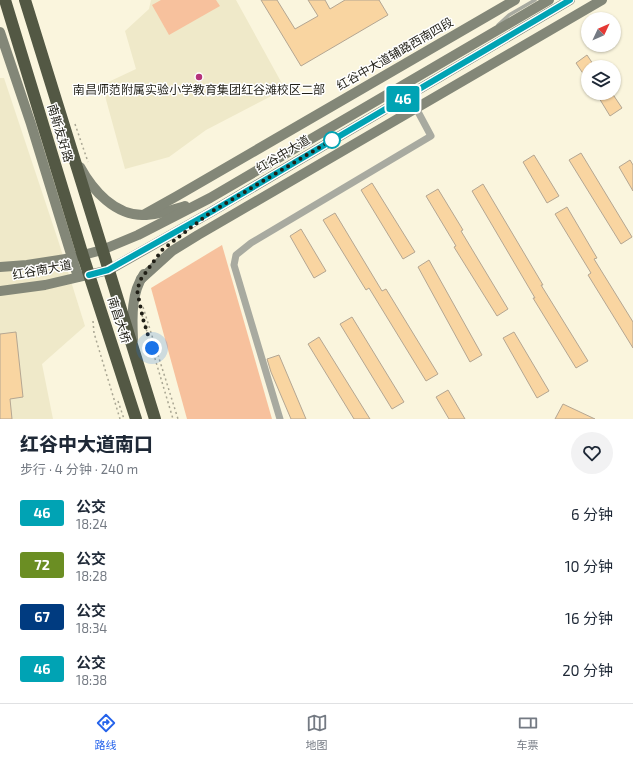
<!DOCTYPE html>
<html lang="zh">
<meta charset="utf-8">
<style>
body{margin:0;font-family:"Exo 2","Noto Sans SC",sans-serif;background:#f2f2f3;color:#1f2937;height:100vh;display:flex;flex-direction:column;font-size:15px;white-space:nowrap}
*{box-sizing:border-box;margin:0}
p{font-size:13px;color:#747a83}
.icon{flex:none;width:22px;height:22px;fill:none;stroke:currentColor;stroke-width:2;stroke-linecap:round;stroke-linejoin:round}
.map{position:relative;height:419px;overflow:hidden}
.side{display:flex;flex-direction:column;background:#fff;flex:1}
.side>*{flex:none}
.badge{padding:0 8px;border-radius:3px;font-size:14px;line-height:26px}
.needle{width:26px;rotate:46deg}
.tools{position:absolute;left:581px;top:12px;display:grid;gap:8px}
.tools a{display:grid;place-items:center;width:40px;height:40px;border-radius:50%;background:#fff;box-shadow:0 1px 3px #0004;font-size:20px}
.you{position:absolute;width:20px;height:20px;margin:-10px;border:3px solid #fff;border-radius:50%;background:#1a73e8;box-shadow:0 0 0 6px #1a73e833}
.map>.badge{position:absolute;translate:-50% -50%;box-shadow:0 0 0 2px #fff}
.round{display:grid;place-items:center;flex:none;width:42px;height:42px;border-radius:21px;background:#f2f2f3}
.head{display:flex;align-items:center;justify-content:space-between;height:68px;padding:0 20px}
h1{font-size:19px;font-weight:800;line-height:30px}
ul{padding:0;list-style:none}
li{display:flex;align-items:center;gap:12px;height:52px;padding:0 20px}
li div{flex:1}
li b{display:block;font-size:15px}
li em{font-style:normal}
li .badge{min-width:44px;font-weight:700;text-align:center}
.dock{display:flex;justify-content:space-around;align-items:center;height:56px;border-top:1px solid #e0e1e3;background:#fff;font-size:11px;color:#747a83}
.dock a{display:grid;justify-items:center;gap:2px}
.dock .selected{color:#2563eb}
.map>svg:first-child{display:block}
.built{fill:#efe9c9}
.green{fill:#f7c19d}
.building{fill:#f9d5a1;stroke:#b4a692}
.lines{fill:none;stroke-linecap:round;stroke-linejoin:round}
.path{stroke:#a9a693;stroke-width:1.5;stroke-dasharray:2 3;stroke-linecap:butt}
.lane{stroke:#a8aaa0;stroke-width:3.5}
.street{stroke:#a8aaa0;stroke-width:7}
.secondary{stroke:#838778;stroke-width:10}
.highway{stroke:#535844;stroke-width:12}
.line-casing{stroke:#fff;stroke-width:9}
.line{stroke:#00a3b4;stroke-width:6}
.walk{stroke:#201f16;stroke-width:4;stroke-dasharray:0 7.2}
.poi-dot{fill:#b5327a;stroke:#fff;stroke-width:1.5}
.stop-dot{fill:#fff;stroke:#00a3b4;stroke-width:2}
.labels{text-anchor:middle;stroke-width:3;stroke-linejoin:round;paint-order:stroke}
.street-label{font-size:12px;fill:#201f16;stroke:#fff}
.poi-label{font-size:12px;fill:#201f16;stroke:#fff}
</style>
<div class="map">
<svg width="633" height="419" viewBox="0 0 633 419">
<rect width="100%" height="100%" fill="#faf5dd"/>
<!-- built -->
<g class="built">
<path d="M 151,0 L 236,0 L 285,89 L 206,130 L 169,157 L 125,169 L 102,85 L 136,69 L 125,31 L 149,9 Z"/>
<path d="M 0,78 L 4,78 L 58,240 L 85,326 L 42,364 L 53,419 L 0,419 Z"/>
</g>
<!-- green -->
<g class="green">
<path d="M 161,0 L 216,0 L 220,6 L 169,35 L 152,5 Z"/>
<path d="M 222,245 L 272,419 L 187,419 L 151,288 Z"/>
</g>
<!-- building -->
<g class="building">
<path d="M 261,0 L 277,0 L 295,29 L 318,16 L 308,0 L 325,0 L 330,9 L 345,0 L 379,0 L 388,15 L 301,66 Z"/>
<path d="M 587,55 L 595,67 L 588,67 L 588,81 L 576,63 Z"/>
<path d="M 596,93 L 612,93 L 622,108 L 610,116 Z"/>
<path d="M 581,153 L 632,237 L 621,244 L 569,160 Z"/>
<path d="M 534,155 L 559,196 L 547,203 L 523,162 Z"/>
<path d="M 630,160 L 633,165 L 633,191 L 619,167 Z"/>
<path d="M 372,183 L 415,252 L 403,259 L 361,190 Z"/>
<path d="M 483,184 L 543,285 L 541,285 L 588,361 L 576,368 L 533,298 L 535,298 L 472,191 Z"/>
<path d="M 438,189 L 463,230 L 461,231 L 508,309 L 497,316 L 454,247 L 456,246 L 426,196 Z"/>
<path d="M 567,207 L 597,258 L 594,259 L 633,322 L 633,348 L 588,275 L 591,273 L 555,214 Z"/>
<path d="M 335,213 L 382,291 L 386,289 L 438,374 L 426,381 L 369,288 L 366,290 L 323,220 Z"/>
<path d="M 301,229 L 326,271 L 314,278 L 290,236 Z"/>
<path d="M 429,260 L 482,355 L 470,362 L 418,267 Z"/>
<path d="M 352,317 L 404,402 L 392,409 L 340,324 Z"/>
<path d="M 16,332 L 23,397 L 10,399 L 12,419 L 0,419 L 0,334 Z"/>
<path d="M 514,332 L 549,391 L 537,398 L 503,338 Z"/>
<path d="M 319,337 L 370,419 L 354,419 L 308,344 Z"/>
<path d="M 279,355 L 306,419 L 291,419 L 271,372 L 267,359 Z"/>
<path d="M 448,390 L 465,419 L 449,419 L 436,397 Z"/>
<path d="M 563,404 L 595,419 L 555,419 Z"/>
</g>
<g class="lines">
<!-- path -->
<g class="path">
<path d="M 75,124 L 88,162"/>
<path d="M 143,307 L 178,419"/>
<path d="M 142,315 L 173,419"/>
<path d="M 93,321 L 94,333 L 120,419"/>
<path d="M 118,401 L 124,419"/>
</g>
<!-- lane -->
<path class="lane" d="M 498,25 L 509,15 L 535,0"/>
<!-- street -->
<path class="street" d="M 280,419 L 234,265 L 236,255 L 251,243 L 431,136 L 416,108"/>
<!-- secondary -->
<g class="secondary">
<path d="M 0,32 L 31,124 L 78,277"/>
<path d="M 80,167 C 93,191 115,215 143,215 C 157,215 172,210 185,206"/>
<path d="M 143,215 L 177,196 L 515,0"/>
<path d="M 0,267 L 27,265 L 72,258 L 102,250 L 138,235 L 210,198 L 549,0"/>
<path d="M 141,279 L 172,251 L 198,235 L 602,0"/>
<path d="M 0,291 L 45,285 L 109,270 L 211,212 L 570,0"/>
<path d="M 133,340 C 132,317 131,293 144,274"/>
</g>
<!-- highway -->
<g class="highway">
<path d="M 5,0 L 83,256 L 136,419"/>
<path d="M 25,0 L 155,419"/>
</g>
</g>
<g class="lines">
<!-- line casing -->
<g class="line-casing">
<path id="line" d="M 89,275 L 108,270 L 211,212 L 570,0"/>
</g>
<!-- line -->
<use href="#line" class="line"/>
<!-- walk -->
<path class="walk" d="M 152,348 L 143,319 L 137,290 L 141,279 L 162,250 L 211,212 L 332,140"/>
</g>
<!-- markers -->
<circle class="poi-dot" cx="199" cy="77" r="4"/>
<circle class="stop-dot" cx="332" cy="140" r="8"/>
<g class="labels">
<!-- street labels -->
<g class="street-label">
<text transform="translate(395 54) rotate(-30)" y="4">红谷中大道辅路西南四段</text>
<text transform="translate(60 133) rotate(73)" y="4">南斯友好路</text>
<text transform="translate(283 154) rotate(-31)" y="4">红谷中大道</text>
<text transform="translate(42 270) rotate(-10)" y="4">红谷南大道</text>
<text transform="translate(119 320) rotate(72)" y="4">南昌大桥</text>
</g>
<!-- poi labels -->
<g class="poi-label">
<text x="199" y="94">南昌师范附属实验小学教育集团红谷滩校区二部</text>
</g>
</g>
</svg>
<div class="tools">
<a><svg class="needle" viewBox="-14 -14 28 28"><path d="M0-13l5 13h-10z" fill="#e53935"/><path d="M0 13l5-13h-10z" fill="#747a83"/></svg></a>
<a><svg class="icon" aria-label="layers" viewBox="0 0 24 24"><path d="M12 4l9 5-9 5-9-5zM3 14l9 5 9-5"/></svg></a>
</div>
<div class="you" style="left:152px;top:348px"></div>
<b class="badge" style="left:403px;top:99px;background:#00a3b4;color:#fff">46</b>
</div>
<section class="side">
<div class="head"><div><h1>红谷中大道南口</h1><p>步行 · 4 分钟 · 240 m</p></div><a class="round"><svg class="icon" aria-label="heart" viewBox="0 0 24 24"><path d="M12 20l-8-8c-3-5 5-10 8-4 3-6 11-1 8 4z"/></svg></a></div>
<ul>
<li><span class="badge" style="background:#00a3b4;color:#fff">46</span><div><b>公交</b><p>18:24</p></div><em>6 分钟</em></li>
<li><span class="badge" style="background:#6b8e23;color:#fff">72</span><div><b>公交</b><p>18:28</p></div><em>10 分钟</em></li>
<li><span class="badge" style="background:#003b80;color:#fff">67</span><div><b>公交</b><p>18:34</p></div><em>16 分钟</em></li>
<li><span class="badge" style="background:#00a3b4;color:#fff">46</span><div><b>公交</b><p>18:38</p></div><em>20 分钟</em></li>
</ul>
</section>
<nav class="dock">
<a class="selected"><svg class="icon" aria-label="directions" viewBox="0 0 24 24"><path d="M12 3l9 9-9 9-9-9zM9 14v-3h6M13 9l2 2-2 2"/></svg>路线</a>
<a><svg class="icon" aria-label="map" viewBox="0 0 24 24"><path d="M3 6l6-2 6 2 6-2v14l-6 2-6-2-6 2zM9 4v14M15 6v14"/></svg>地图</a>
<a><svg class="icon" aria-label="tickets" viewBox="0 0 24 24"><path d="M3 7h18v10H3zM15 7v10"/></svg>车票</a>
</nav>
